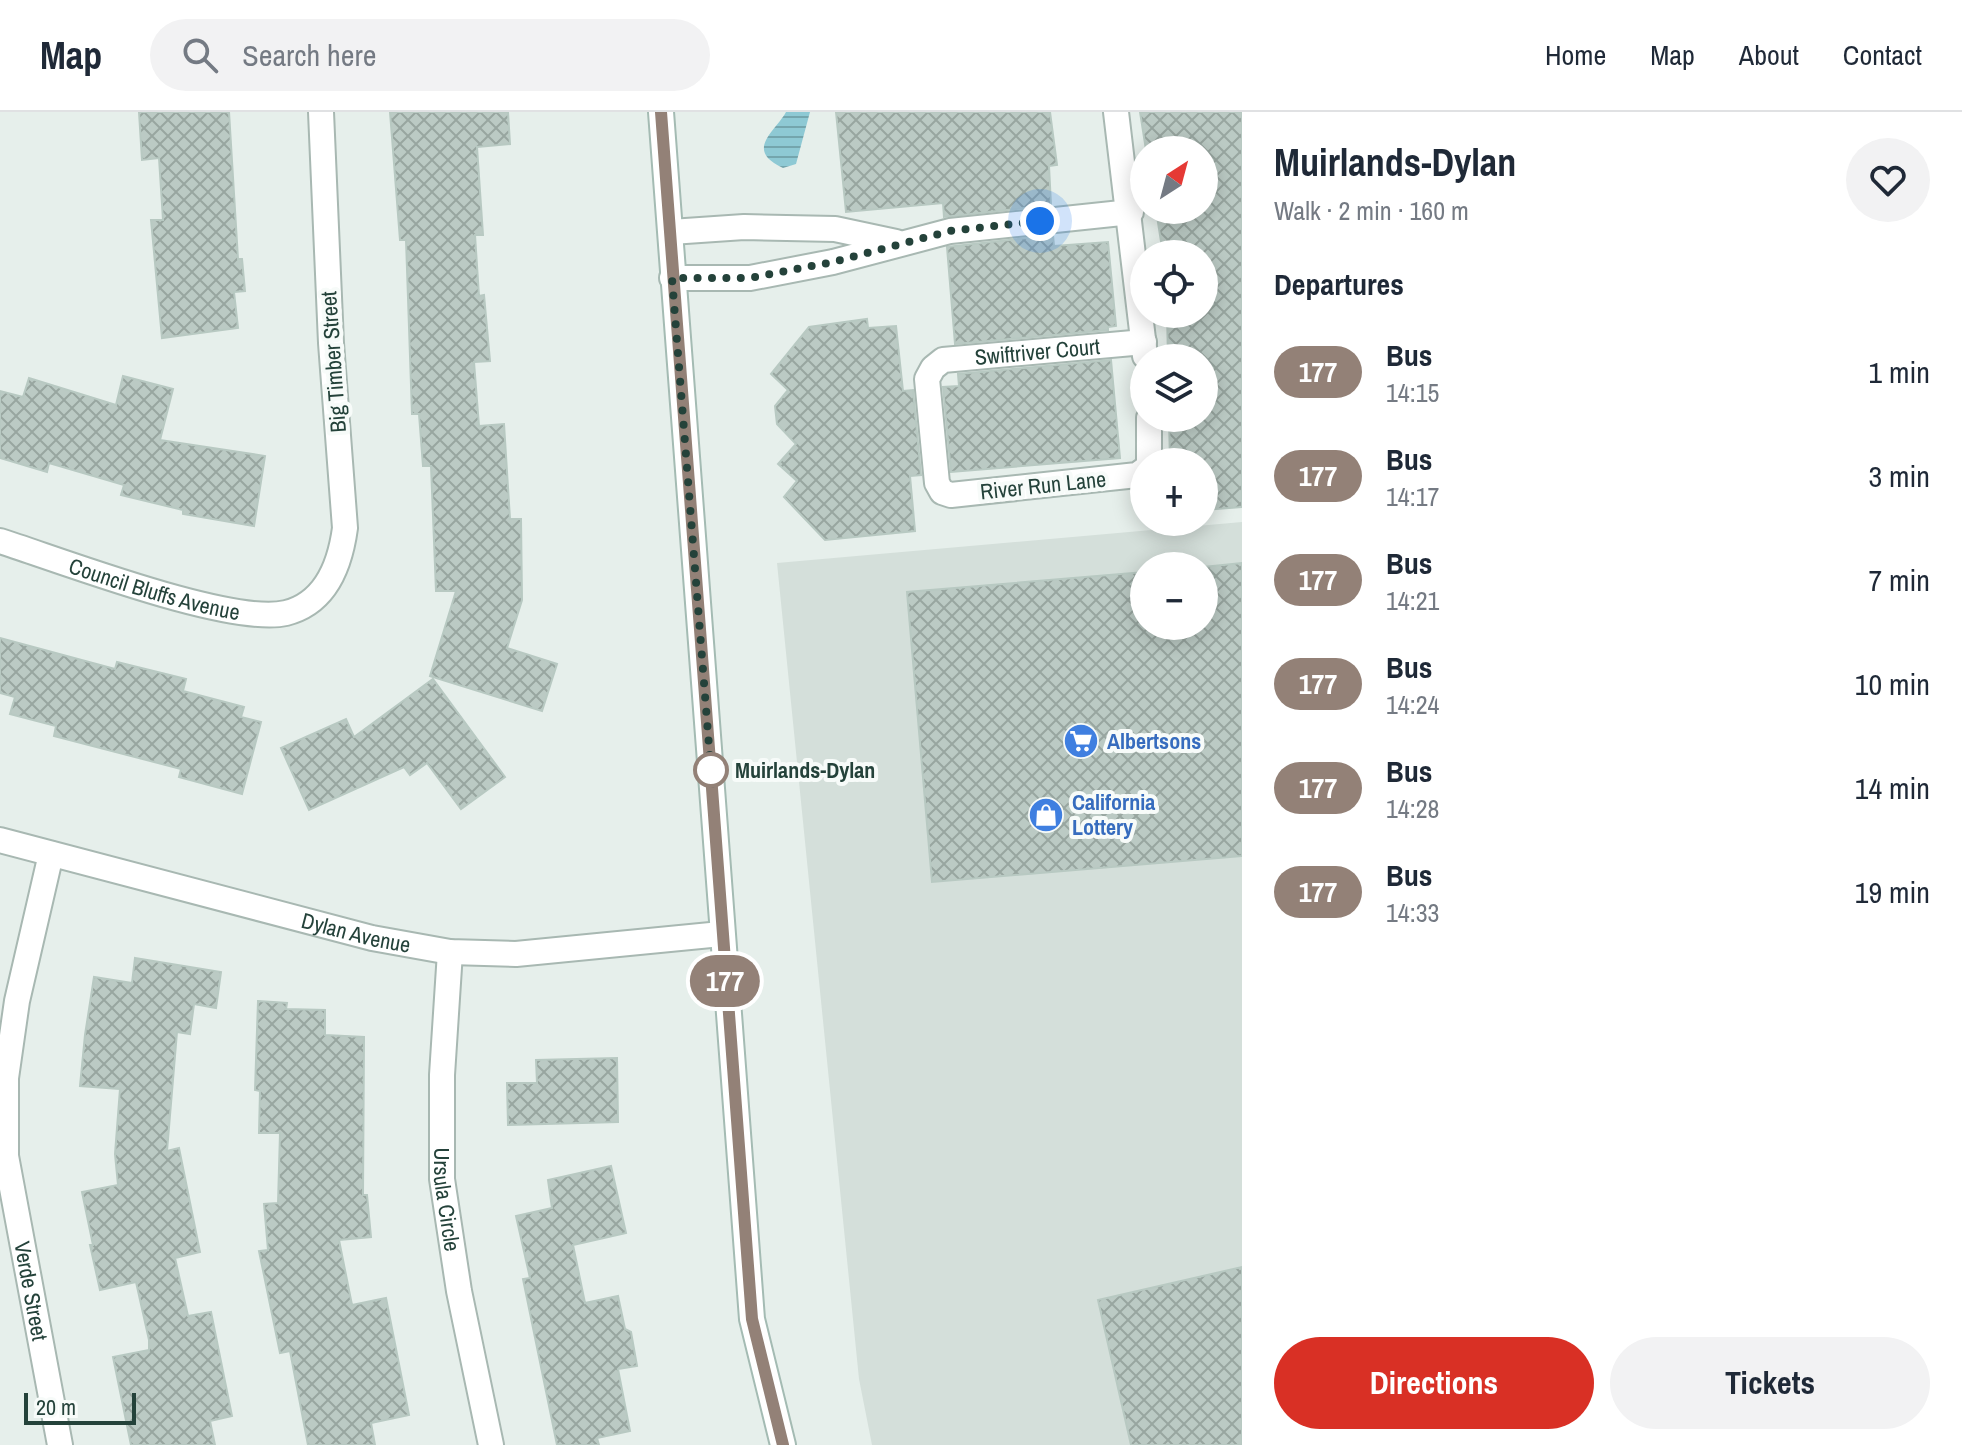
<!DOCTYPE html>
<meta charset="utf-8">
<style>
body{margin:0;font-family:"Archivo Narrow",sans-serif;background:#f2f2f3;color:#1f2937;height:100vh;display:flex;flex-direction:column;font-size:30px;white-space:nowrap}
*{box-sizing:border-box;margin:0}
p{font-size:26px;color:#747a83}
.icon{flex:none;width:44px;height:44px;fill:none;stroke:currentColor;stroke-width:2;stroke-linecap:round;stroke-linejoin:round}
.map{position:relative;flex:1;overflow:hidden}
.panel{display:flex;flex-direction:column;background:#fff;width:720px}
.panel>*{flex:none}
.badge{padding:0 16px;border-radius:26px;font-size:28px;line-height:52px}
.needle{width:52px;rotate:36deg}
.controls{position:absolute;left:1130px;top:24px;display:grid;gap:16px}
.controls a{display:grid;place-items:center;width:88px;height:88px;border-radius:50%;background:#fff;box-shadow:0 4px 20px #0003;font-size:40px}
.scale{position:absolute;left:24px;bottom:20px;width:112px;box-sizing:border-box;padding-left:8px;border:4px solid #24423a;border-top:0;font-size:22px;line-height:28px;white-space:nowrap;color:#24423a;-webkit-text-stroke:6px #f7fbf9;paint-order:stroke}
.you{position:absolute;width:40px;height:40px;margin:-20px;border:6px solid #fff;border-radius:50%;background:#1a73e8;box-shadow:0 0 0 12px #1a73e833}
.map>.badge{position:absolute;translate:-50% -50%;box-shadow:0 0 0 4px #fff}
h2{padding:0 32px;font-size:30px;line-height:72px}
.round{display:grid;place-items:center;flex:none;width:84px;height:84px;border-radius:42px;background:#f2f2f3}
.head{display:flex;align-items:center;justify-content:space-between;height:136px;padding:0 32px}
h1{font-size:38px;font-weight:700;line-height:60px}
.button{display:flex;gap:16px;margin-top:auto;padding:16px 32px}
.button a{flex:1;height:92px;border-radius:48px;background:#d93025;color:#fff;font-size:32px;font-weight:700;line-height:92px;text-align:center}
.button a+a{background:#f2f2f3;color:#1f2937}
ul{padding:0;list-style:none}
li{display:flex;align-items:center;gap:24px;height:104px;padding:0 32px}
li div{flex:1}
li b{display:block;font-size:30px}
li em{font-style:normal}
li .badge{min-width:88px;font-weight:700;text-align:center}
header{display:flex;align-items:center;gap:48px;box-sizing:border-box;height:112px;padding:0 40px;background:#fff;border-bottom:2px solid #e0e1e3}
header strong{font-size:38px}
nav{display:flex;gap:44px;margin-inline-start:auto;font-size:28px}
.search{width:560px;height:72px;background:#f2f2f3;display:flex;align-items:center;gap:20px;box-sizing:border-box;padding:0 28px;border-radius:44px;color:#747a83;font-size:30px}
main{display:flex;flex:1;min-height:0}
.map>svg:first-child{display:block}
.built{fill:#d4dfda;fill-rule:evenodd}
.water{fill:url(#water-rules)}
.building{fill:url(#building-cross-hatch);stroke:#b8c9c2;stroke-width:2}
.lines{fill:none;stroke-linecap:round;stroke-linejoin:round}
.minor-casing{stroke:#a8b8b2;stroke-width:28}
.secondary-casing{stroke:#a4bbb3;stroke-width:28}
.minor{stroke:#fff;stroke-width:24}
.secondary{stroke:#fff;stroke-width:24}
.line-casing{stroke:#fff;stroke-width:18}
.line{stroke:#938177;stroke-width:12}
.walk{stroke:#24423a;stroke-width:8;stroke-dasharray:0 14.4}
.stop-dot{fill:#fff;stroke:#938177;stroke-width:4}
.labels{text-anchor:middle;stroke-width:8;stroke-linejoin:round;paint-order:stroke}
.street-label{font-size:22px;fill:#24423a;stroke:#f7fbf9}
.shop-label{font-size:22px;font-weight:bold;fill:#366cbe;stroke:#f7fbf9;text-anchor:start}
.stop-label{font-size:22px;font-weight:bold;fill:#24423a;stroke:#f7fbf9;text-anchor:start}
</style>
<header>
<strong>Map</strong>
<div class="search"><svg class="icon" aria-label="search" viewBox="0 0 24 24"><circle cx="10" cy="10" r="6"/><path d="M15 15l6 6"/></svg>Search here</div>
<nav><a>Home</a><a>Map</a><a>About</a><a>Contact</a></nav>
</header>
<main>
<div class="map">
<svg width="1242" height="1333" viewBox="0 0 1242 1333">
<defs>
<pattern id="water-rules" width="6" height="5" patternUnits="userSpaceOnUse" patternTransform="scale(2)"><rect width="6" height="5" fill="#8ec9d4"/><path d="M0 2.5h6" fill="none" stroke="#74a5ad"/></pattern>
<pattern id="building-cross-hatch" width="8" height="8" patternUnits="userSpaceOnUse" patternTransform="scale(2)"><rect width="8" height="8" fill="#bbcac4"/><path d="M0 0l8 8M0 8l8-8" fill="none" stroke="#98a6a0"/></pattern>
</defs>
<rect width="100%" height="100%" fill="#e6efeb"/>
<!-- built -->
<path class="built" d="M 1242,410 L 1242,1333 L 872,1333 L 859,1267 L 777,451 ZM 1144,454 L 1204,454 L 1204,514 L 1144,514 Z"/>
<!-- water -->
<path class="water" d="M 786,0 L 810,0 L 796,52 L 783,56 C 744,38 775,20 786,0 Z"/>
<!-- building -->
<g class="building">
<path d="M 139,0 L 229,0 L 238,147 L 242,147 L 245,179 L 234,180 L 238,216 L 162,226 L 151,108 L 163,108 L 159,46 L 142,48 Z"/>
<path d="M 390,0 L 508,0 L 510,32 L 477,35 L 483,123 L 475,123 L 479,184 L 484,183 L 490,249 L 474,250 L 479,314 L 504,312 L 510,407 L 521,407 L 522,488 L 507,536 L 557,552 L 542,599 L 430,564 L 456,479 L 436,479 L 431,354 L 423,354 L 419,302 L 412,302 L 406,128 L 400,128 Z"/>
<path d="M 836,0 L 1050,0 L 1057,53 L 1049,54 L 1051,93 L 944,105 L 943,91 L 846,100 Z"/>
<path d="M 1140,0 L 1242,0 L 1242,395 L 1204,398 L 1204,350 L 1170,350 L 1169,306 L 1204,306 L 1204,246 L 1168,246 L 1167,202 L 1204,202 L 1204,142 L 1163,142 L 1156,98 L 1204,98 L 1204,38 L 1146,38 Z"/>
<path d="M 1053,123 L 1054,134 L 1108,130 L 1116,214 L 1108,215 L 1108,218 L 955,232 L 947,135 Z"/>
<path d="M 867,207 L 868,216 L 896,214 L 903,279 L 913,278 L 921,363 L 910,364 L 915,419 L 825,428 L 784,385 L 797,369 L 778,352 L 796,332 L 777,312 L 775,294 L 788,278 L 771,262 L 809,215 Z"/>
<path d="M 1111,248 L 1120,346 L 951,360 L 943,275 L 959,274 L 958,262 Z"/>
<path d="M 123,264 L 173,277 L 160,328 L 265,344 L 254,414 L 183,402 L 183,398 L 121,383 L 124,373 L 49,351 L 47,360 L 0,346 L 0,279 L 23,285 L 29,266 L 116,293 Z"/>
<path d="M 1242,451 L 1242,744 L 932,770 L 907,480 L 1144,460 L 1144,514 L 1204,514 L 1204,455 Z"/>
<path d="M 0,526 L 115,557 L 117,550 L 186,567 L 183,579 L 244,595 L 241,605 L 261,610 L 242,682 L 179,665 L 181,657 L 54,624 L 56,614 L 10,602 L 15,585 L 0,581 Z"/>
<path d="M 433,567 L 505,665 L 461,697 L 427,651 L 410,663 L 404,655 L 309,698 L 281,636 L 346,607 L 354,625 Z"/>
<path d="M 135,846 L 221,860 L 216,896 L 194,892 L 190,922 L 177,920 L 167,1039 L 179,1036 L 200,1140 L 175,1146 L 188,1204 L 211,1200 L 232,1304 L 210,1309 L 215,1333 L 131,1333 L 113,1245 L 149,1238 L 149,1228 L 136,1170 L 100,1178 L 90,1133 L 93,1133 L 82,1080 L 118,1073 L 115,1042 L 120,977 L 80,974 L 85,923 L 94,865 L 132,871 Z"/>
<path d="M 258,889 L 287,891 L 286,897 L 325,898 L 325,923 L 364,925 L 363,1083 L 367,1083 L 371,1125 L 339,1128 L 352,1193 L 386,1186 L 409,1303 L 371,1311 L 375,1333 L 308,1333 L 290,1239 L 280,1241 L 259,1139 L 268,1138 L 264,1092 L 278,1091 L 280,1021 L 259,1021 L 260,979 L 255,978 Z"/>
<path d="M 617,946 L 618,1010 L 508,1013 L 507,971 L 537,971 L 536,948 Z"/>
<path d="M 611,1054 L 626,1121 L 573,1133 L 585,1191 L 618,1184 L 625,1217 L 631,1220 L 637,1254 L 618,1257 L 630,1319 L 597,1326 L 599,1333 L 557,1333 L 523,1167 L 530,1166 L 516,1104 L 552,1096 L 548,1068 Z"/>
<path d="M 1242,1155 L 1242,1333 L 1131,1333 L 1098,1188 Z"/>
</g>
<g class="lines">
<!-- minor casing -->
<g class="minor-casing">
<g id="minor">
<path d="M 1116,0 L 1145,244"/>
<path d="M 671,120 L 744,115 L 835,117 L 896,130"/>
<path d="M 672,166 L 750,166 L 833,150 L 950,119 L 1131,100"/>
<path d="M 1149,306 L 1149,350"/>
<path id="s1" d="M 1144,358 L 1137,363 L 951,383 L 942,380 L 937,371 L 927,267 L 933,256 L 943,248 L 1144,230"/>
<path id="s2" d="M 0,429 C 60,448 231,514 286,501 C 326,491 340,453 345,416 L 331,231 L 321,0"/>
<path id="s3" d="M 0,728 L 372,826 L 450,840 L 516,842 L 721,822"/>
<path id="s4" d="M 51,742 L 17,889 L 6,966 L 6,1044 L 60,1333"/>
<path id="s5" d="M 450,840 L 442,963 L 442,1067 L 459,1179 L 491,1333"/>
</g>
</g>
<!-- secondary casing -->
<g class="secondary-casing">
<path id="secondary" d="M 661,0 L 752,1207 L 783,1333"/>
</g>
<!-- minor -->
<use href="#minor" class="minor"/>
<!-- secondary -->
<use href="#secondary" class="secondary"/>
</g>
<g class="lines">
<!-- line casing -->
<g class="line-casing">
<path id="line" d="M 661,0 L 752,1207 L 783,1333"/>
</g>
<!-- line -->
<use href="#line" class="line"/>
<!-- walk -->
<path class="walk" d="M 711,658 L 712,672 L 672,166 L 750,166 L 833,150 L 950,119 L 1040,109"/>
</g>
<!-- icons -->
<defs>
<g id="supermarket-disc" transform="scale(1.8)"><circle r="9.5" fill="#3f7fe0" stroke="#f7fbf9"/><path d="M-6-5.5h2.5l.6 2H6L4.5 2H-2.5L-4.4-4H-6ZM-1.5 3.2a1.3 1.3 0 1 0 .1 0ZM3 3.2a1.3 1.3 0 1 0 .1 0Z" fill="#fff"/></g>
<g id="shop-disc" transform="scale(1.8)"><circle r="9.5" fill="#3f7fe0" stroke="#f7fbf9"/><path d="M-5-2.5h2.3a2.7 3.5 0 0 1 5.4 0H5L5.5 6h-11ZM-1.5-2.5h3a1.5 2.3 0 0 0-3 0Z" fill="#fff"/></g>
</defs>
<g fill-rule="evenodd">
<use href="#supermarket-disc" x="1081" y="629"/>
<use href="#shop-disc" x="1046" y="703"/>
</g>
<!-- markers -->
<circle class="stop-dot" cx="711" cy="658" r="16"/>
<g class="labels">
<!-- street labels -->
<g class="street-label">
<text dy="8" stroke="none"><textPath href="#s1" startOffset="440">Swiftriver Court</textPath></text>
<text transform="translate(333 250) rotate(-94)" y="8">Big Timber Street</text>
<text transform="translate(1043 373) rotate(-6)" y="8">River Run Lane</text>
<text dy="8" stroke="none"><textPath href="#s2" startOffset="162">Council Bluffs Avenue</textPath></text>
<text dy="8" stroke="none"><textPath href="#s3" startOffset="368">Dylan Avenue</textPath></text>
<text dy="8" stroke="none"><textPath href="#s5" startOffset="248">Ursula Circle</textPath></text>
<text dy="8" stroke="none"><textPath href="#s4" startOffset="444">Verde Street</textPath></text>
</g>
<!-- shop labels -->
<g class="shop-label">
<text x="1107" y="637">Albertsons</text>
<text x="1072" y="698">California<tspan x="1072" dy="25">Lottery</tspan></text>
</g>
<!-- stop labels -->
<g class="stop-label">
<text x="735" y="666">Muirlands-Dylan</text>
</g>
</g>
</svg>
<div class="controls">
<a><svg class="needle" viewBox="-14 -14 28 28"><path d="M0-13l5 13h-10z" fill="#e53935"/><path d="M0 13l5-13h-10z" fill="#747a83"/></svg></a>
<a><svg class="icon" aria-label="locate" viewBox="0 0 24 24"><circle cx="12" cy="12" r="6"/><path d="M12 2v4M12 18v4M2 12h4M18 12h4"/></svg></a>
<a><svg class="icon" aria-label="layers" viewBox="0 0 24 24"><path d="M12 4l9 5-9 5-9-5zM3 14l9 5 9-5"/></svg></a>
<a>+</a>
<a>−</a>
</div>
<div class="scale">20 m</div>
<div class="you" style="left:1040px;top:109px"></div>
<b class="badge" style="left:725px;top:869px;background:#938177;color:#fff">177</b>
</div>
<section class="panel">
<div class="head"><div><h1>Muirlands-Dylan</h1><p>Walk · 2 min · 160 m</p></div><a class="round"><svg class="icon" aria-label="heart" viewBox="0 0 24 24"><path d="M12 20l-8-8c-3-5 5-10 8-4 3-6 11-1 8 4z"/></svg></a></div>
<h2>Departures</h2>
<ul>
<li><span class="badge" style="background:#938177;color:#fff">177</span><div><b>Bus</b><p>14:15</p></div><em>1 min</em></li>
<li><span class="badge" style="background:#938177;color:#fff">177</span><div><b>Bus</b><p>14:17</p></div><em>3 min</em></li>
<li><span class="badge" style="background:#938177;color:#fff">177</span><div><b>Bus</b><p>14:21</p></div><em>7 min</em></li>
<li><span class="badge" style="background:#938177;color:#fff">177</span><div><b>Bus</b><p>14:24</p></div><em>10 min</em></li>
<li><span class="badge" style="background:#938177;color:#fff">177</span><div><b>Bus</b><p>14:28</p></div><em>14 min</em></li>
<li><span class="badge" style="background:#938177;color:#fff">177</span><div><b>Bus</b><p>14:33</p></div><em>19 min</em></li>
</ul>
<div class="button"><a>Directions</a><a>Tickets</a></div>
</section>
</main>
